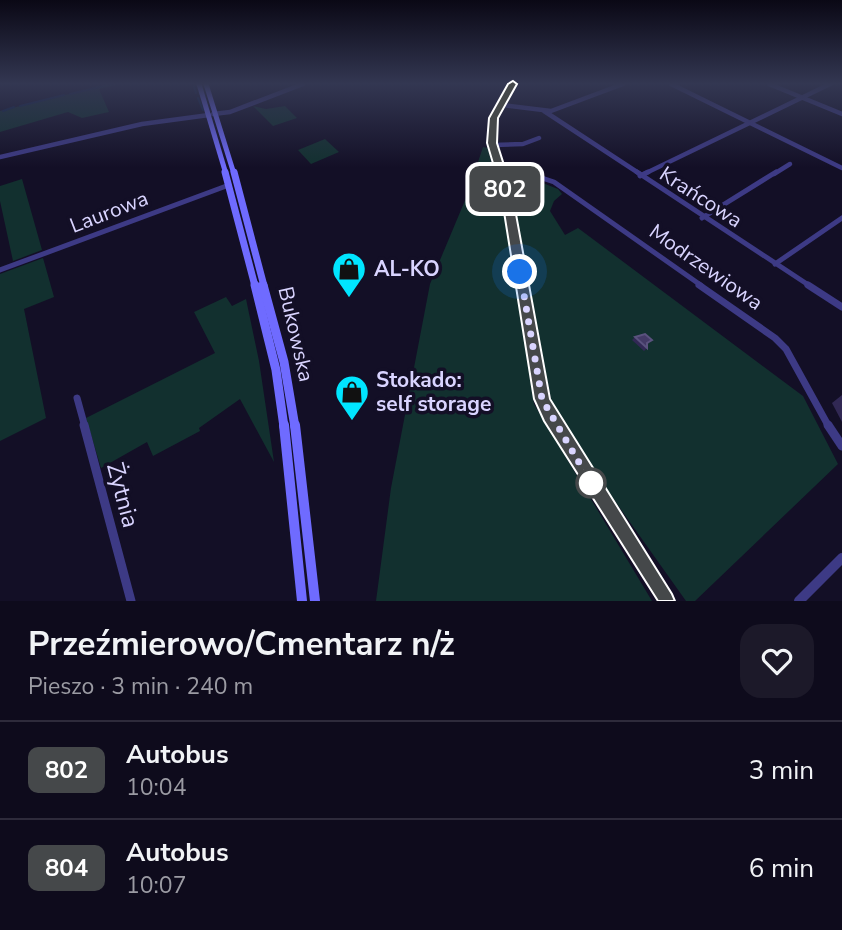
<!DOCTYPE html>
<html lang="pl">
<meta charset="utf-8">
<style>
body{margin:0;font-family:"Nunito Sans",sans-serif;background:#1c1929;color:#f1f3f6;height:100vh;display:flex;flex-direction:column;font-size:26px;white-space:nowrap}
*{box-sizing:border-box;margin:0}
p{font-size:23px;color:#9b9ba3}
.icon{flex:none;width:38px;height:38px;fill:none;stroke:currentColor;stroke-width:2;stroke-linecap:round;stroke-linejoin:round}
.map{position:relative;height:601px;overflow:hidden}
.side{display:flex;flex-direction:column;background:#0e0b1c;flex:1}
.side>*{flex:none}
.badge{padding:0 14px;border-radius:10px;font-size:24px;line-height:46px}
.you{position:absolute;width:35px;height:35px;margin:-18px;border:5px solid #fff;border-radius:50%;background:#1a73e8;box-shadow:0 0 0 10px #1a73e833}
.map>.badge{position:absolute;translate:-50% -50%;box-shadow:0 0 0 4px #fff}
.round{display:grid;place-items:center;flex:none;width:74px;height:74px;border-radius:21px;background:#1c1929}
.head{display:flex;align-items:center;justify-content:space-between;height:119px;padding:0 28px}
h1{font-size:33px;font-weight:700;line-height:52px}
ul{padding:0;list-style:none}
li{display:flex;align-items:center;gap:21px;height:98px;padding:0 28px;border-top:2px solid #2e2b3b}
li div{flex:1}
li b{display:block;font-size:26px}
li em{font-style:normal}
li .badge{min-width:77px;font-weight:700;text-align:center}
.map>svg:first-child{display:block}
.green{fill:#12302f}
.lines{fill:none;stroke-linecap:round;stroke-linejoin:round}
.stream{stroke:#0c2248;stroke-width:2}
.minor-far3{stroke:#3d3a85;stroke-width:4.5}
.minor-far2{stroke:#3d3a85;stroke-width:5}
.minor-far1{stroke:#3d3a85;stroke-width:7}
.minor{stroke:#3d3a85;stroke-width:9}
.tertiary-far3{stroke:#3d3a85;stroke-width:5}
.tertiary-far2{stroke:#3d3a85;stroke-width:6}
.tertiary-far1{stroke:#3d3a85;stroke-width:8}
.tertiary{stroke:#3d3a85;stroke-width:10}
.secondary-far3{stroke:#6f6bff;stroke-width:5}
.secondary-far2{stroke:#6f6bff;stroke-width:7}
.secondary-far1{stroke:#6f6bff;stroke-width:9}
.secondary{stroke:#6f6bff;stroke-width:10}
.wall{fill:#312854}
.building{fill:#433a66;stroke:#5a527e;stroke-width:2}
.line{fill:#45484a;stroke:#fff;stroke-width:2}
.walk{stroke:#d9d4ff;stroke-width:7;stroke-dasharray:0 12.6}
.stop-dot{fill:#fff;stroke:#45484a;stroke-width:3.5}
.labels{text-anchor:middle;stroke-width:7;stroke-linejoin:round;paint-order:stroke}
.street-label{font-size:21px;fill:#d9d4ff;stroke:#130f26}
.poi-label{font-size:21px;font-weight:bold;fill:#d9d4ff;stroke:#130f26;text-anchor:start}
.near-street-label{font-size:24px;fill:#d9d4ff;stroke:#130f26}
</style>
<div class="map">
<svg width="842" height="601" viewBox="0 0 842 601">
<rect width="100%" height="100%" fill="#130f26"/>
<!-- green -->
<g class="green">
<path d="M 109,84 L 119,84 L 99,89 L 109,112 L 82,118 L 68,112 L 0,132 L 0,111 Z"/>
<path d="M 253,106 L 266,109 L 285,106 L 297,118 L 273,126 Z"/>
<path d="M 325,139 L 339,152 L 311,164 L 298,150 Z"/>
<path d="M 483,147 L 488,148 L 498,193 L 505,209 L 534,404 L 652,601 L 376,601 L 391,488 L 430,284 L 466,198 Z"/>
<path d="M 22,179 L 42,250 L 13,261 L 0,201 L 0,186 Z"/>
<path d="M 535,180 L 558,189 L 562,194 L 554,201 L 550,211 L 565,235 L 578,228 L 803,396 L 838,464 L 695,601 L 686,601 L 590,466 L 552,405 L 516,215 L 535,214 L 533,209 L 515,209 L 510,181 Z"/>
<path d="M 43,258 L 54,297 L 24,309 L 46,418 L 0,441 L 0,274 Z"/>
<path d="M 226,297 L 232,306 L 246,299 L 259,361 L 274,462 L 240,399 L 199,428 L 200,431 L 153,456 L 147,442 L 101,468 L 86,418 L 215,353 L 194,312 Z"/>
</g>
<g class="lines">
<!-- stream -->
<g class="stream">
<path d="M 108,85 L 114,84"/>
<path d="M 194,87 L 196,93"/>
<path d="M 70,94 L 104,86"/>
<path d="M 198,98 L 203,110"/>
<path d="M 20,106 L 64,95"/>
<path d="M 3,111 L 14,107"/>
</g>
<!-- minor-far3 -->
<g class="minor-far3">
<path d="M 671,84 L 842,168"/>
<path d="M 769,84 L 842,114"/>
<path d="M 501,105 L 551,111 L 623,84"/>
<path d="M 544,111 L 640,174"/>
<path d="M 213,114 L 230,112 L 303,84"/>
<path d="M 492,145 L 523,144 L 539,138"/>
<path d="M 0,157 L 142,124 L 209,115"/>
<path d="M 644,174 L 830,84"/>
<path d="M 774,174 L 790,164"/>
</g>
<!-- minor-far2 -->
<g class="minor-far2">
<path d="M 637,172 L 810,286"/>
<path d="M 640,176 L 648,172"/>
<path d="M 503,177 L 542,178 L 554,182 L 702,286"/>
<path d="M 702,218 L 776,172"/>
<path d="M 775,264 L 842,218"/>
<path d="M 0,270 L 229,185"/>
</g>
<!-- minor-far1 -->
<g class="minor-far1">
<path d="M 699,285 L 775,338 L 786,349 L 829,427"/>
<path d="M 808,285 L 842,307"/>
<path d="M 77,398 L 85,427"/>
</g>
<!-- minor -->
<g class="minor">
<path d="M 84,425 L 131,601"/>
<path d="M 828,425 L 842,446"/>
</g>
<!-- tertiary-far3 -->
<path class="tertiary-far3" d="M 501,174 C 488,128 489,125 512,84"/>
<!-- tertiary-far2 -->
<path class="tertiary-far2" d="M 501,172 L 522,286"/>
<!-- tertiary-far1 -->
<path class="tertiary-far1" d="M 522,285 L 542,399 L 556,427"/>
<!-- tertiary -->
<g class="tertiary">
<path d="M 554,425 L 665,601"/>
<path d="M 799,601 L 842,558"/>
</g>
<!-- secondary-far3 -->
<g class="secondary-far3">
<path d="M 199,84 L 226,174"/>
<path d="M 206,84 L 234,174"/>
</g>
<!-- secondary-far2 -->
<g class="secondary-far2">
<path d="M 225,172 L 255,286"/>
<path d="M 234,172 L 264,286"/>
</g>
<!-- secondary-far1 -->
<g class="secondary-far1">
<path d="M 255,285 L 276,370 L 284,427"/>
<path d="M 263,285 L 284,362 L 295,427"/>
</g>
<!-- secondary -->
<g class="secondary">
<path d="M 284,425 L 302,601"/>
<path d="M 295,425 L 315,601"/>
</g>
</g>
<!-- wall -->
<g class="wall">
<path d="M 635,337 L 649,343 L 647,345 L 647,348 L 644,351 L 632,340 Z"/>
<path d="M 842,395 L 842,422 L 832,403 Z"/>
</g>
<!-- building -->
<path class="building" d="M 645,334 L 652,340 L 647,343 L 647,348 L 635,337 Z"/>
<!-- sky -->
<linearGradient id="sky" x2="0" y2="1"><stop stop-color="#0a0815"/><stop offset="0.5" stop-color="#333752"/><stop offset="1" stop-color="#333752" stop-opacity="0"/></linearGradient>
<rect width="842" height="168" fill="url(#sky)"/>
<!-- line -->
<path class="line" d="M 513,81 L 517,84 L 498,118 L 497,143 L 511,187 L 550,399 L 672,594 L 675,601 L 658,601 L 544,421 L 534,399 L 500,187 L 487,143 L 489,118 L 508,84 Z"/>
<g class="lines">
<!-- walk -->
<path class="walk" d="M 520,272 L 542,399 L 591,483"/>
</g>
<!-- icons -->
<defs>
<g id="shop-pin" transform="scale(1.75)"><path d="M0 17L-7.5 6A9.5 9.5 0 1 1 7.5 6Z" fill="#00e5ff" stroke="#130f26"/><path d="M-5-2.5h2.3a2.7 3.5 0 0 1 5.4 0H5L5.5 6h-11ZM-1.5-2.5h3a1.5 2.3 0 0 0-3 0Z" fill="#111"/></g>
</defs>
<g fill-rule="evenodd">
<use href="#shop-pin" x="349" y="269"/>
<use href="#shop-pin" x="352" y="392"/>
</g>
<!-- markers -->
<circle class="stop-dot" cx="591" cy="483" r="14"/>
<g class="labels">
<!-- street labels -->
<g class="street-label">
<text transform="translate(701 197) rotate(33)" y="7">Krańcowa</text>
<text transform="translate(109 212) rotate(-21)" y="7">Laurowa</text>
<text transform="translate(706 267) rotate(35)" y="7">Modrzewiowa</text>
<text transform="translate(296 334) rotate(77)" y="7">Bukowska</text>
</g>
<!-- poi labels -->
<g class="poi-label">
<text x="374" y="276">AL-KO</text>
<text x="376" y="387">Stokado:<tspan x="376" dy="24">self storage</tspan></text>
</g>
<!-- near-street labels -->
<g class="near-street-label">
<text transform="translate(123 495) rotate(75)" y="8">Żytnia</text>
</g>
</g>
</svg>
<div class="you" style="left:520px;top:272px"></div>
<b class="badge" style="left:505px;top:189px;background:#45484a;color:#fff">802</b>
</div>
<section class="side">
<div class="head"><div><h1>Przeźmierowo/Cmentarz n/ż</h1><p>Pieszo · 3 min · 240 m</p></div><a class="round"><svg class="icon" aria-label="heart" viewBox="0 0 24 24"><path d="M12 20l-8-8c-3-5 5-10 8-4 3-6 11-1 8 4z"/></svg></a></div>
<ul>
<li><span class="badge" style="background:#45484a;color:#fff">802</span><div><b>Autobus</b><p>10:04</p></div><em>3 min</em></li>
<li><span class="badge" style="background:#45484a;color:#fff">804</span><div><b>Autobus</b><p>10:07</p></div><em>6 min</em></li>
</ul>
</section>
